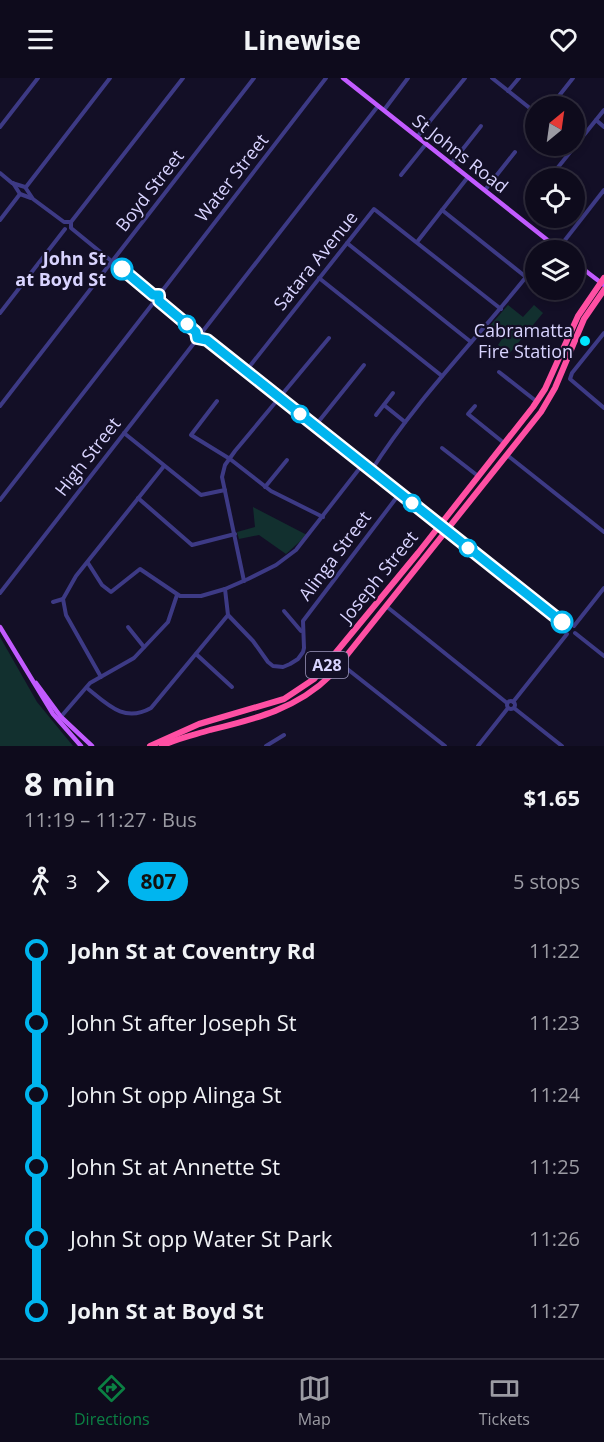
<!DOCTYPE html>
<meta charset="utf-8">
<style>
body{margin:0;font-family:"Open Sans",sans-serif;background:#171425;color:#f1f3f6;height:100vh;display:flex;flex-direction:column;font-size:22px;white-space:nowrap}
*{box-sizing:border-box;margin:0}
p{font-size:20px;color:#9b9ba3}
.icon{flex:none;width:33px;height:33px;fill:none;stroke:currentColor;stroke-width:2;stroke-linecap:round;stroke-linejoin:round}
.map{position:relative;height:668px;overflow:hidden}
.panel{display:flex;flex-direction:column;background:#0e0b1c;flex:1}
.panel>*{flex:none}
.badge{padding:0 12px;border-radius:20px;font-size:21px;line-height:39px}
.needle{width:39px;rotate:29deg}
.fabs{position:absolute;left:525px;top:18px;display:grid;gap:12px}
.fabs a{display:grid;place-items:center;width:60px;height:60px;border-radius:50%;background:#0e0b1c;box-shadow:0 3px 9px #0003,0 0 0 2px #2e2b3b;font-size:30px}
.map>.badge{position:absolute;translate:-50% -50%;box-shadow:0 0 0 3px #fff}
.legs{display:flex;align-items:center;gap:9px;height:66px;padding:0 24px;font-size:20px}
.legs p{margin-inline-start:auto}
.summary{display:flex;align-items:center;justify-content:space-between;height:102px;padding:0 24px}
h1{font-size:33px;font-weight:700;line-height:45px}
ul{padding:0 24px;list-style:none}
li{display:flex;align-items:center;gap:21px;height:72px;font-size:22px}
li i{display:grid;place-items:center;width:9px;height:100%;margin:0 8px;background:currentColor}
li i::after{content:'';width:15px;height:15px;margin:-8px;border:4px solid;border-radius:50%;background:#0e0b1c}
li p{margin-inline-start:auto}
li:first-child i{background:linear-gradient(#0000 50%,currentColor 0)}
li:last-child i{background:linear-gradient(currentColor 50%,#0000 0)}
header{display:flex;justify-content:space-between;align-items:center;height:78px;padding:0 24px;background:#0e0b1c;font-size:27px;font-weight:700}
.tabs{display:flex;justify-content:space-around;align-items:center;height:84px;border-top:2px solid #2e2b3b;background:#0e0b1c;font-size:16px;color:#9b9ba3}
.tabs a{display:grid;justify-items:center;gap:3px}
.tabs .current{color:#0b8043}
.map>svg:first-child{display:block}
.green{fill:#12302f}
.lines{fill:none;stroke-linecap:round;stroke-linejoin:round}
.minor{stroke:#3d3a85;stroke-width:4}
.major{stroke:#c25bff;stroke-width:4.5}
.highway{stroke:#ff4fa3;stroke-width:6}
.line-1-casing{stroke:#fff;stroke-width:14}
.line-1{stroke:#00b5ef;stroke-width:9}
.stop-1-dot{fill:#fff;stroke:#00b5ef;stroke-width:3}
.poi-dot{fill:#00e5ff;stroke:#130f26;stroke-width:2}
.labels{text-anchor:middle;stroke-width:4.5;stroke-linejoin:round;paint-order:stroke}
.shield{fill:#130f26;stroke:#9e99be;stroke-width:1.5}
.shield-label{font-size:16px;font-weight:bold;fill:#d9d4ff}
.street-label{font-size:18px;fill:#d9d4ff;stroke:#130f26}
.stop-label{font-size:18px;font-weight:bold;fill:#d9d4ff;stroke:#130f26;text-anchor:end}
.poi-label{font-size:18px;fill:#d9d4ff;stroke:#130f26;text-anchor:end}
</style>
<header><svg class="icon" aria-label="menu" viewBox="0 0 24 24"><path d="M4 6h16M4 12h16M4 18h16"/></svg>Linewise<svg class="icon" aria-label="heart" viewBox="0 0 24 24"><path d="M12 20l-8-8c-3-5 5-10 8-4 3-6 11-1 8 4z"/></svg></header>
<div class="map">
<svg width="604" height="668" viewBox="0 0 604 668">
<rect width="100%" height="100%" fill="#130f26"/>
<!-- green -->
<g class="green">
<path d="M 508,227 L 523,239 L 534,227 L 543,235 L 509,276 L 498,267 L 502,261 L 488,250 Z"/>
<path d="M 253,429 L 307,457 L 286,476 L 259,457 L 239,461 L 237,454 L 255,449 Z"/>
<path d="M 0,559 L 37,624 L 73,668 L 0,668 Z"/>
</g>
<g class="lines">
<!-- minor -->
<g class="minor">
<path d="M 492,0 L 536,35"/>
<path d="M 508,13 L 519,0"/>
<path d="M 551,28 L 573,0"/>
<path d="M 384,32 L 408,0"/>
<path d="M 596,42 L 604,49"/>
<path d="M 0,49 L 38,0"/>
<path d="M 417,59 L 465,0"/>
<path d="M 451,86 L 481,48"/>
<path d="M 0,95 L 12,105 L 25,109 L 33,121 L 64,144 L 71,144 L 71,150 L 153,217 L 159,217 L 159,223"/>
<path d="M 401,97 L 426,66"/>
<path d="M 551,98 L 604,32"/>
<path d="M 13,105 L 20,116 L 31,120"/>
<path d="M 26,109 L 110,0"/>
<path d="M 485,112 L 515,74"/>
<path d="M 442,132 L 536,207"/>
<path d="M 0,142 L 20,116"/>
<path d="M 71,144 L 183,0"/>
<path d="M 417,164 L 468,99"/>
<path d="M 347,165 L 471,264"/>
<path d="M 558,171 L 604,112"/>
<path d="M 319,200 L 442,298"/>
<path d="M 153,217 L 153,223 L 159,223 L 196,254 L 197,260 L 207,262 L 567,548"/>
<path d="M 159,217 L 326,0"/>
<path d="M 0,235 L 65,151"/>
<path d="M 203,253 L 378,28"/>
<path d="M 604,255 L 572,295 L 570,301 L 604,330"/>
<path d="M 246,293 L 374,131 L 501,231"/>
<path d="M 499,294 L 536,323"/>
<path d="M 217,323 L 191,357 L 230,381 L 271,413 L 323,439"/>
<path d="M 384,327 L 405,344"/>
<path d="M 0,328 L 254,0"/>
<path d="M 475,328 L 468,336 L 504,365"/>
<path d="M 376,337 L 393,315"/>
<path d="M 315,348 L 364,287"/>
<path d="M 124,355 L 201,417 L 225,412"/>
<path d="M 442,370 L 478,398"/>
<path d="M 507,377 L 604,454"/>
<path d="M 371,393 C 416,322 474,264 526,199"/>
<path d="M 265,409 L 287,382"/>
<path d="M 138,420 L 192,467 L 235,456"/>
<path d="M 0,422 L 154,224"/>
<path d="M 88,485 L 102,507 L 111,514 L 140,491 L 180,518 L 201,518 L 225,511 L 248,501 L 276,487 L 296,472 L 363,386"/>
<path d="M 244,503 L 222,399 L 225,387 L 235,373 L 329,260"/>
<path d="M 225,511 L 228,537 L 253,563 L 268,584 L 273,588 L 283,589 L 290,586 L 298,581 L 303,574 L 304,570 L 303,543 L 400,415"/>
<path d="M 0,515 L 198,260"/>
<path d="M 63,521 L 66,537 L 101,599"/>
<path d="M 53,524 L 63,521 L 76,498 L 164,388"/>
<path d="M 386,528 L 507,625"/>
<path d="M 284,533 L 301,553"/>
<path d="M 574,548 L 604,510"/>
<path d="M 128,549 L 144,569"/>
<path d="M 575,555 L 604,578"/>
<path d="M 196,576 L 232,609"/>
<path d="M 341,586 L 445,668"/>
<path d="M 87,610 C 108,627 124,645 151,630 L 228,537"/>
<circle cx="511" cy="627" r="4"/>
<path d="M 513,624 L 567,556"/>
<path d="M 514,630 L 562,668"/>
<path d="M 59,641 L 90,605 L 134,580 L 168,544 L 177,517"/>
<path d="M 266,668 L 284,657"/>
<path d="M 478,668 L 508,630"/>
</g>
<!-- major -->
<g class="major">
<path d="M 343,0 L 560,172"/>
<path d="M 574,184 L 604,207"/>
<path d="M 0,549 L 53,636 L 81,668"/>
<path d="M 36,605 L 61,639 L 92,668"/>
</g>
<!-- highway -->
<g class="highway">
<path d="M 150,668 L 199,646 L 284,621 L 314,601 L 418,475 L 533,329 L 545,311 L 578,238 L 604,200"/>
<path d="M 162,668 C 177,660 194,657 210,652 C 255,641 297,631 331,597 L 541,334 L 555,310 L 584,241 L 604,212"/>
</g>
</g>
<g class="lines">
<!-- line-1 casing -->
<g class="line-1-casing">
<path id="line-1" d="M 122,191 L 153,217 L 159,217 L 159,223 L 196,254 L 197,260 L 207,262 L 562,544"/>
</g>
<!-- line-1 -->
<use href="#line-1" class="line-1"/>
</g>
<!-- markers -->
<g class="stop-1-dot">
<circle cx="122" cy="191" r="10"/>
<circle cx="187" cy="246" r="8"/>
<circle cx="300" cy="336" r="8"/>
<circle cx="412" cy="425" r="8"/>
<circle cx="468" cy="470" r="8"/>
<circle cx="562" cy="544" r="10"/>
</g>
<circle class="poi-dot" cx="585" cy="263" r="6"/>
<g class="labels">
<!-- shield labels -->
<rect class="shield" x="306" y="574" width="42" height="26" rx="4.5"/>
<g class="shield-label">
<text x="327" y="593">A28</text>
</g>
<!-- street labels -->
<g class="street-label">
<text transform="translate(460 76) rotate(38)" y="6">St Johns Road</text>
<text transform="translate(232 100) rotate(-52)" y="6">Water Street</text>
<text transform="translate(150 113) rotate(-52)" y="6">Boyd Street</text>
<text transform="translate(316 183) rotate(-51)" y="6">Satara Avenue</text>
<text transform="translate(88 379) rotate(-52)" y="6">High Street</text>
<text transform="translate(335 478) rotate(-53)" y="6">Alinga Street</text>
<text transform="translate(379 499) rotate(-51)" y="6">Joseph Street</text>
</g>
<!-- stop labels -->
<g class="stop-label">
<text x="106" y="187">John St<tspan x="106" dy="21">at Boyd St</tspan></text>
</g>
<!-- poi labels -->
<g class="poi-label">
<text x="573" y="259">Cabramatta<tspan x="573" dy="21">Fire Station</tspan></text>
</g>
</g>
</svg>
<div class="fabs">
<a><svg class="needle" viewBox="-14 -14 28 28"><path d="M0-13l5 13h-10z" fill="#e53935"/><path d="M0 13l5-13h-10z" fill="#9b9ba3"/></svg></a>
<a><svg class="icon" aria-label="locate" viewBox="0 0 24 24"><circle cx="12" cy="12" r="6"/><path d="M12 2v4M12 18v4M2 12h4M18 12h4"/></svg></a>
<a><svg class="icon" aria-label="layers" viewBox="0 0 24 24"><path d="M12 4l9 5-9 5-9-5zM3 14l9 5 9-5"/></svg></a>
</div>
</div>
<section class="panel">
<div class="summary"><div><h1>8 min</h1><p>11:19 – 11:27 · Bus</p></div><b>$1.65</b></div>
<div class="legs"><svg class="icon" aria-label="walk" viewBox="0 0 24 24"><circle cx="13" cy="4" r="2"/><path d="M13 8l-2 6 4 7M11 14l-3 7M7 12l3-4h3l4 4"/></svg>3<svg class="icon" aria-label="forward" viewBox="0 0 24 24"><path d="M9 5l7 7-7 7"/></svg><b class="badge" style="background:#00b5ef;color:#111">807</b><p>5 stops</p></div>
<ul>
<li><i style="color:#00b5ef"></i><b>John St at Coventry Rd</b><p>11:22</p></li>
<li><i style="color:#00b5ef"></i><span>John St after Joseph St</span><p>11:23</p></li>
<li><i style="color:#00b5ef"></i><span>John St opp Alinga St</span><p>11:24</p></li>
<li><i style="color:#00b5ef"></i><span>John St at Annette St</span><p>11:25</p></li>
<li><i style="color:#00b5ef"></i><span>John St opp Water St Park</span><p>11:26</p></li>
<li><i style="color:#00b5ef"></i><b>John St at Boyd St</b><p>11:27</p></li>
</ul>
</section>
<nav class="tabs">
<a class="current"><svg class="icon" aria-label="directions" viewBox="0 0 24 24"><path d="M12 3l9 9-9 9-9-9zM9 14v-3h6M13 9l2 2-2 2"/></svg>Directions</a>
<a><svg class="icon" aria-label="map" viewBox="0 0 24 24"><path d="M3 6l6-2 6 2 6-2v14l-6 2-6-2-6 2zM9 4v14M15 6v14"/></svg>Map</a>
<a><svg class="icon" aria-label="tickets" viewBox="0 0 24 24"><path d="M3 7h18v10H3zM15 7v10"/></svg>Tickets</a>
</nav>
